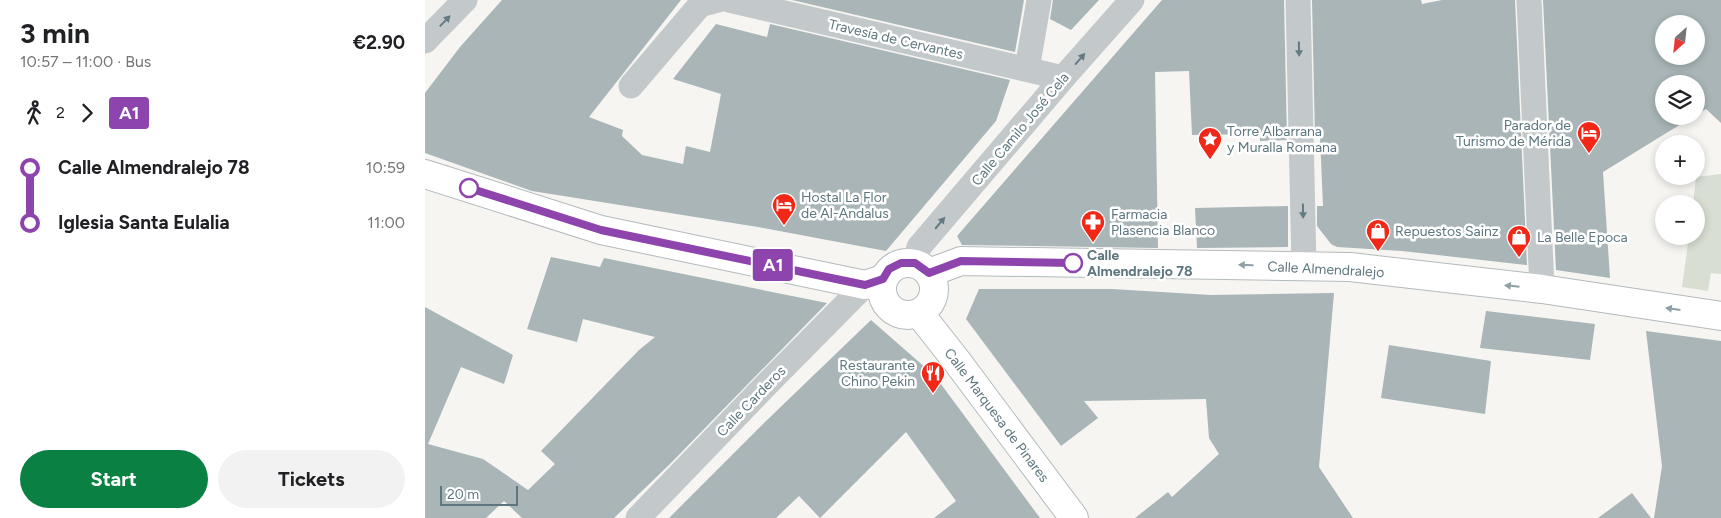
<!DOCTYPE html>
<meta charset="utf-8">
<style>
body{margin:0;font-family:Figtree,sans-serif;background:#f2f2f2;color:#202124;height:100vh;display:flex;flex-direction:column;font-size:19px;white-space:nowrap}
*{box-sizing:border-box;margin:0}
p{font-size:16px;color:#757577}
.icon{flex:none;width:28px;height:28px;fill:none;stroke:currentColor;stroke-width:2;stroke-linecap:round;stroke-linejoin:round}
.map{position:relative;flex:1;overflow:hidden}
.panel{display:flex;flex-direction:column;background:#fff;width:425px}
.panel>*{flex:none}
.badge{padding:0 10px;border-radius:4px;font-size:18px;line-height:32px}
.needle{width:32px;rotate:207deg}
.tools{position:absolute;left:1230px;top:15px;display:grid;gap:10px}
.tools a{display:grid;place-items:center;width:50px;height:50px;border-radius:50%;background:#fff;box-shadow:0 2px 8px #0003;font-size:25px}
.scale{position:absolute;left:15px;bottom:12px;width:78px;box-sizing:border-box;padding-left:5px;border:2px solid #5e767f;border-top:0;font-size:14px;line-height:18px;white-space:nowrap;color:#5e767f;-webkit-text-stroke:4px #fff;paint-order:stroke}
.map>.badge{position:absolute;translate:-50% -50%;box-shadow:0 0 0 2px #fff}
.legs{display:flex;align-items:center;gap:8px;height:55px;padding:0 20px;font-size:16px}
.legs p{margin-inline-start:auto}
.head{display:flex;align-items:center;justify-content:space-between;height:85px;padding:0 20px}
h1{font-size:28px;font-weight:700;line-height:38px}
.primary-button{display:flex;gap:10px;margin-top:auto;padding:10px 20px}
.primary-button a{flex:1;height:58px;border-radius:30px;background:#0b8043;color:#fff;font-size:20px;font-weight:700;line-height:58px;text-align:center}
.primary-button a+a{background:#f2f2f2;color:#202124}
ul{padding:0 20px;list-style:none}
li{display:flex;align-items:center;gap:18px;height:55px;font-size:19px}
li i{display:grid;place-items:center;width:8px;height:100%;margin:0 6px;background:currentColor}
li i::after{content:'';width:12px;height:12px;margin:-6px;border:4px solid;border-radius:50%;background:#fff}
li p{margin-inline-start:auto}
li:first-child i{background:linear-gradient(#0000 50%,currentColor 0)}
li:last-child i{background:linear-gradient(currentColor 50%,#0000 0)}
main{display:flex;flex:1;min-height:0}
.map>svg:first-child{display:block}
.green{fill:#d8ded2}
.building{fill:#a9b5b7;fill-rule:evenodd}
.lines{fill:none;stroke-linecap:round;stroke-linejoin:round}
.major-casing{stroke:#b3babc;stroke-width:30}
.minor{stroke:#c3c8ca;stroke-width:25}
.major{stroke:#fff;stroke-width:28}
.oneway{fill:#637a83}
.oneway2{fill:#8e9fa5}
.line-1-casing{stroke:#fff;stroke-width:11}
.line-1{stroke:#8e44ad;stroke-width:8}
.stop-1-dot{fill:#fff;stroke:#8e44ad;stroke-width:2.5}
.labels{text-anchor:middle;stroke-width:5;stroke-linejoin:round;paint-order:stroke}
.street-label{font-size:14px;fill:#5e767f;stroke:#fff}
.poi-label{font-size:14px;fill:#5e767f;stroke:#fff;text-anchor:start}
.stop-label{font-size:14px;font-weight:bold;fill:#5e767f;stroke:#fff;text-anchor:start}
</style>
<main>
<section class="panel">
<div class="head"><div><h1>3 min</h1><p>10:57 – 11:00 · Bus</p></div><b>€2.90</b></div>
<div class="legs"><svg class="icon" aria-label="walk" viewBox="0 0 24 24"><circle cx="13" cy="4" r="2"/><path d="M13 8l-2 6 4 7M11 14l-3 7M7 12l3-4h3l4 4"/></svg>2<svg class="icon" aria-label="forward" viewBox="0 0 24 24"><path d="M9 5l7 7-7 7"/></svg><b class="badge" style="background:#8e44ad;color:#fff">A1</b></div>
<ul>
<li><i style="color:#8e44ad"></i><b>Calle Almendralejo 78</b><p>10:59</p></li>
<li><i style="color:#8e44ad"></i><b>Iglesia Santa Eulalia</b><p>11:00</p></li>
</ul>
<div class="primary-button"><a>Start</a><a>Tickets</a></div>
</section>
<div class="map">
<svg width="1296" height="518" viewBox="0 0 1296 518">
<rect width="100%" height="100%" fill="#f6f5f2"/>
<!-- green -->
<path class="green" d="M 1296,174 L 1296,274 L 1286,273 L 1283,291 L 1257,287 L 1264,236 L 1271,236 L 1271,204 L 1268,204 L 1271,177 Z"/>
<!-- building -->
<g class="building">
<path d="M 77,0 L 256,0 L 164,117 L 198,130 L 197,136 L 217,155 L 258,164 L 261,146 L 285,152 L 296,94 L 248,79 L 291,24 L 342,37 L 345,24 L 585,80 L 571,121 L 461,251 L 333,227 L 107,191 L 0,153 L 0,93 L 35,47 Z"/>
<path d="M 367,0 L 599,0 L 590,52 Z"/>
<path d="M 628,0 L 674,0 L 646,30 L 625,19 Z"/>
<path d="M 737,0 L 859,0 L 862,140 L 835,141 L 835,134 L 767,135 L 764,71 L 730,72 L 733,248 L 537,245 L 532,236 Z"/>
<path d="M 887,0 L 996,0 L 997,4 L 1017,0 L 1090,0 L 1102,265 L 977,251 L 912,247 L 906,244 L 892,226 L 892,206 L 898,206 L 895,137 L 890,138 Z"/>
<path d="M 1118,0 L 1296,0 L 1296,123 L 1281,109 L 1271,115 L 1271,84 L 1239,84 L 1239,116 L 1269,116 L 1178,172 L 1185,278 L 1131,270 ZM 1239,24 L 1271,24 L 1271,56 L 1239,56 Z"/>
<path d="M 863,206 L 863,247 L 772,248 L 770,208 Z"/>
<path d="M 126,257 L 175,267 L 179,258 L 402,303 L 246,463 L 189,518 L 97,518 L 79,501 L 61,518 L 0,518 L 0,307 L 88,355 L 79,384 L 36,367 L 3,444 L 58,459 L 103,490 L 130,464 L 116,451 L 214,350 L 230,337 L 158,319 L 152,342 L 102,329 Z"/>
<path d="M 554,289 L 687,289 L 786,295 L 909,293 L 894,467 L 928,518 L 710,518 L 743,492 L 747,497 L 794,454 L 784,438 L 781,399 L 659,401 L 673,418 L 636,446 L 541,319 Z"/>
<path d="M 1061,311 L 1170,324 L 1165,360 L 1055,348 Z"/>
<path d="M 446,320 L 510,376 L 615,518 L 509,518 L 531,501 L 481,432 L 395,518 L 374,496 L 351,518 L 244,518 L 340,422 Z"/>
<path d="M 1221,331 L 1296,341 L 1296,518 L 1229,518 L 1237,466 Z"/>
<path d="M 964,345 L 1066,361 L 1060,414 L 956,398 Z"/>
<path d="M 1207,493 L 1226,518 L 1173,518 Z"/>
</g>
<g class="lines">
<!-- major casing -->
<g class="major-casing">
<g id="major">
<path d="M 0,174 L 176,230 L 440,285 L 458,279"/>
<circle cx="483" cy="289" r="26"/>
<path d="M 504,273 L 536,261 L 925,267 L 1117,289 L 1296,316"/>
<path d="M 494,313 L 531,360 L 649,518"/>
</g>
</g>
<!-- minor -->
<g class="minor">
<path d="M 304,0 L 638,78"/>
<path d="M 873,0 L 879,266"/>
<path d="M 1104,0 L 1117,289"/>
<path d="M 0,41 L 40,0"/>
<path d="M 602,69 L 614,0"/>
<path d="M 206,86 L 275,5 L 293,0"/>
<path d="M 490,263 L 494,247 L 638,78 L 707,0"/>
<path d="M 213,518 L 343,383 L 440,285"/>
</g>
<!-- major -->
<use href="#major" class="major"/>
</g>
<!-- one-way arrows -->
<defs><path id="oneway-solid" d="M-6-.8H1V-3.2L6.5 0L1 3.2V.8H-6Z" transform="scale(1.25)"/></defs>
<g class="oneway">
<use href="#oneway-solid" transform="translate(20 21) rotate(-46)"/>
<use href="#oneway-solid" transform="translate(874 49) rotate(89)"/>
<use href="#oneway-solid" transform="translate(655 59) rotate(-49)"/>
<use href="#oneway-solid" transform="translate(878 211) rotate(89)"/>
<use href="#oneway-solid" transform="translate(515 223) rotate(-50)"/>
</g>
<g class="oneway2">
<use href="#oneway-solid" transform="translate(821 265) rotate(-179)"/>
<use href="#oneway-solid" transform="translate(1087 286) rotate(-174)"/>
<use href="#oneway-solid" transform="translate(1248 309) rotate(-172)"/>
</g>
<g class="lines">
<!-- line-1 casing -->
<g class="line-1-casing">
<path id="line-1" d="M 44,188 L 176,230 L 440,285 L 458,279 L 464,269 L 476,263 L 490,263 L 504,273 L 536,261 L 648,263"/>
</g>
<!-- line-1 -->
<use href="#line-1" class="line-1"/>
</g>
<!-- icons -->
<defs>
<g id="hotel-pin" transform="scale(1.25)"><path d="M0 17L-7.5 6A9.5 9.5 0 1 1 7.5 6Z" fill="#f12717" stroke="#fff"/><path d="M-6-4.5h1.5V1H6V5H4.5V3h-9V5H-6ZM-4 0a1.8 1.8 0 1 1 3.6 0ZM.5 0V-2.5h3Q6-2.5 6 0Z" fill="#fff"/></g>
<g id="sight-pin" transform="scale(1.25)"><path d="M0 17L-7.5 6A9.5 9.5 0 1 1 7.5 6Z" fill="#f12717" stroke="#fff"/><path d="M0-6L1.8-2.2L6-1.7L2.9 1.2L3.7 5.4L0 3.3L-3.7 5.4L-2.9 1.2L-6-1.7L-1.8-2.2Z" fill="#fff"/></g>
<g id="pharmacy-pin" transform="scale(1.25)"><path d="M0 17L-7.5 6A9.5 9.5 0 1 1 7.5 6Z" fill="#f12717" stroke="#fff"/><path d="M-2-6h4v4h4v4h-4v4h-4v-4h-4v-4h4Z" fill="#fff"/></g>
<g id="shop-pin" transform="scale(1.25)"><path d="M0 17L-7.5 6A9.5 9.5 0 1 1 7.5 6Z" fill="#f12717" stroke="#fff"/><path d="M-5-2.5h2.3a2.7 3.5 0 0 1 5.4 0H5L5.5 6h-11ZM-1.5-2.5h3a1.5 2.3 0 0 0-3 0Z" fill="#fff"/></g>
<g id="restaurant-pin" transform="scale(1.25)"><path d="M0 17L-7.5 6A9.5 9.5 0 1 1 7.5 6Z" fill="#f12717" stroke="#fff"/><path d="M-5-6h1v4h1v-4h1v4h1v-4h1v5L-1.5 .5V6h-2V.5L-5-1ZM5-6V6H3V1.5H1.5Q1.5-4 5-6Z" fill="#fff"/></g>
</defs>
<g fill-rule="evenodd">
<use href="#hotel-pin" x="1164" y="133"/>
<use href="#sight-pin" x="785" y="139"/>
<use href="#hotel-pin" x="359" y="205"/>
<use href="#pharmacy-pin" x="668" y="222"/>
<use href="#shop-pin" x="953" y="231"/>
<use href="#shop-pin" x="1094" y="237"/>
<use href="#restaurant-pin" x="508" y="373"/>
</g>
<!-- markers -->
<g class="stop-1-dot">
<circle cx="44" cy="188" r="9"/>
<circle cx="648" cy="263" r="9"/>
</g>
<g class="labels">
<!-- street labels -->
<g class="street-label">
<text transform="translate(471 39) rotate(13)" y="5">Travesía de Cervantes</text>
<text transform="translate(595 129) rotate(-50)" y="5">Calle Camilo José Cela</text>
<text transform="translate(901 269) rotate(3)" y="5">Calle Almendralejo</text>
<text transform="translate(326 401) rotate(-46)" y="5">Calle Carderos</text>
<text transform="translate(572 415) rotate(53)" y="5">Calle Marquesa de Pinares</text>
</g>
<!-- poi labels -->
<g class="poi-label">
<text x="1146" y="130" text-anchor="end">Parador de<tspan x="1146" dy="16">Turismo de Mérida</tspan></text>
<text x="802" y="136">Torre Albarrana<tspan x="802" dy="16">y Muralla Romana</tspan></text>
<text x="376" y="202">Hostal La Flor<tspan x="376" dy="16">de Al-Andalus</tspan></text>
<text x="686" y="219">Farmacia<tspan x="686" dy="16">Plasencia Blanco</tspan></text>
<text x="970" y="236">Repuestos Sainz</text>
<text x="1112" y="242">La Belle Epoca</text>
<text x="490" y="370" text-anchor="end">Restaurante<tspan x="490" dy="16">Chino Pekin</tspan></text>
</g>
<!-- stop labels -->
<g class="stop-label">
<text x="662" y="260">Calle<tspan x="662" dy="16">Almendralejo 78</tspan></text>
</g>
</g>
</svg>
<div class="tools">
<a><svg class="needle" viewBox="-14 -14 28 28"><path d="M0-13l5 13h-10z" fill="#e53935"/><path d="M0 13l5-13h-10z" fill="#757577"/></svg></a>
<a><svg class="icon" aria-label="layers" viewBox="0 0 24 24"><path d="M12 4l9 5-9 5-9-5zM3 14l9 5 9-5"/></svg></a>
<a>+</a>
<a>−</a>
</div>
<div class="scale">20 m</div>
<b class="badge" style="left:348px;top:265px;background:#8e44ad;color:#fff">A1</b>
</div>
</main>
